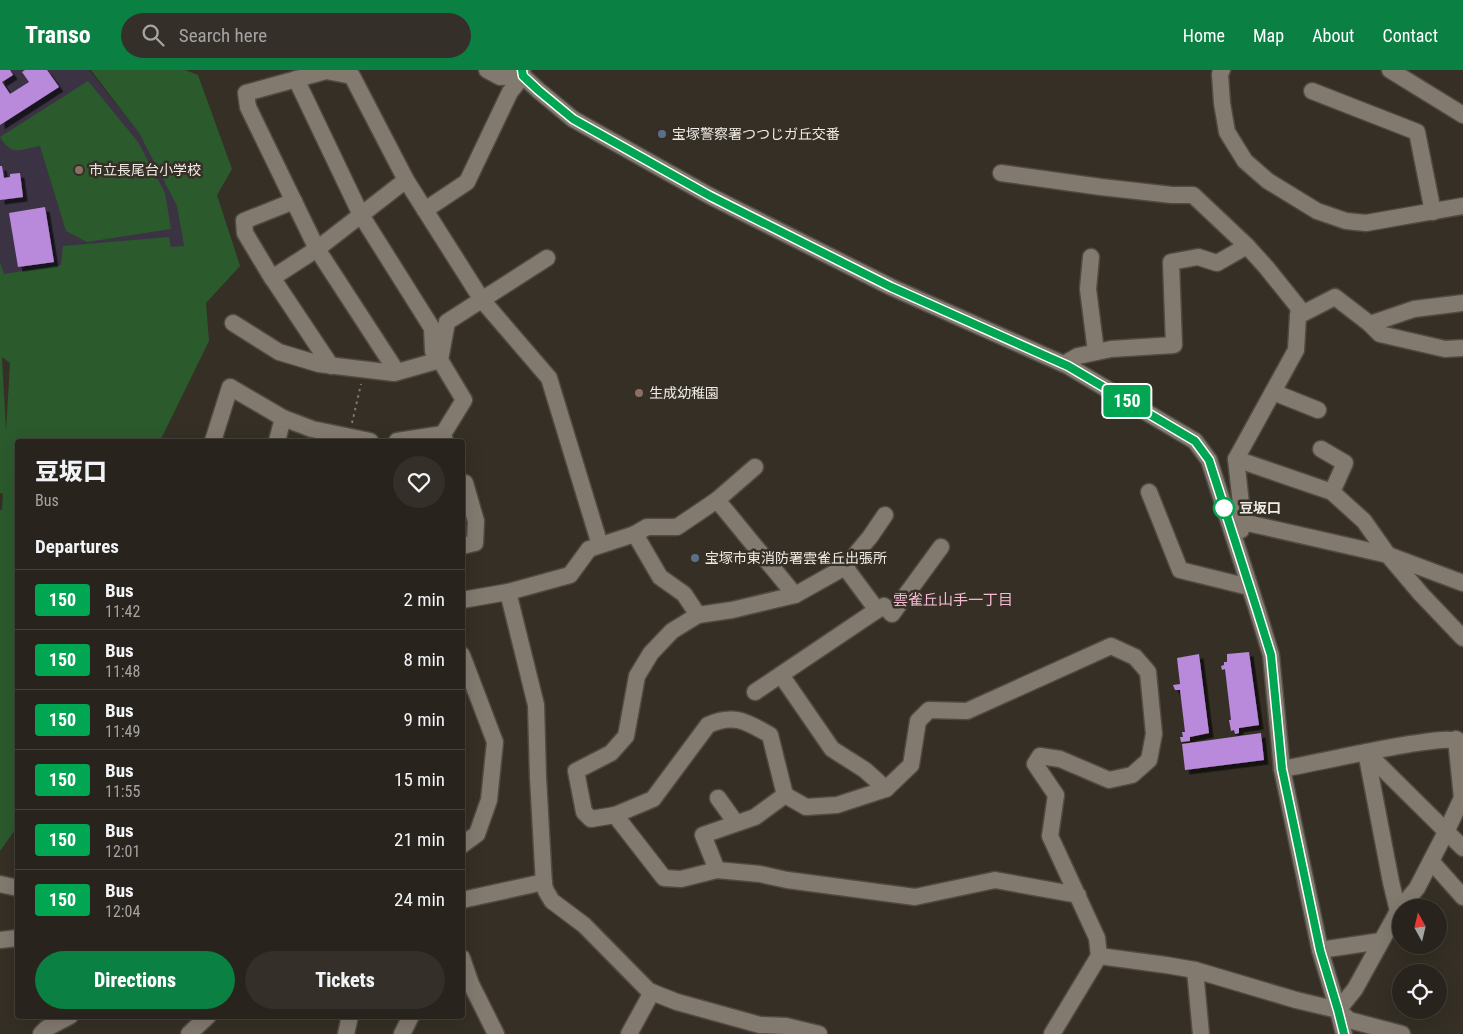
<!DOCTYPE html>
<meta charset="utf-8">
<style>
body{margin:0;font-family:"Roboto Condensed","Noto Sans JP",sans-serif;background:#342f29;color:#f1f3f6;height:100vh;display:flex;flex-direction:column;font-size:19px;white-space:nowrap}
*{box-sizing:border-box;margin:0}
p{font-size:16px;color:#a5a4a3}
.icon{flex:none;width:28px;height:28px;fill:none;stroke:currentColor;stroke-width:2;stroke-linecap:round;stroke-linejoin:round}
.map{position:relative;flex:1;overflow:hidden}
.drawer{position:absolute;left:15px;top:369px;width:450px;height:580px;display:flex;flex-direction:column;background:#28231c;border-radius:5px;box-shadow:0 5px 20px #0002,0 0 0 1px #44403b}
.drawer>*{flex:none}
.badge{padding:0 10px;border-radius:4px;font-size:18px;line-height:32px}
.needle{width:32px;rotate:352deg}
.tools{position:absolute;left:1392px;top:829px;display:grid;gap:10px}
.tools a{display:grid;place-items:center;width:55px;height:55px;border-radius:50%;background:#28231c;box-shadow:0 5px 20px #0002,0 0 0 1px #44403b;font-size:25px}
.map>.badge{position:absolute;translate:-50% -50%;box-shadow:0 0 0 2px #fff}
h2{padding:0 20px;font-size:19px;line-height:45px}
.round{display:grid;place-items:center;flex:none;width:52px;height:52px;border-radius:26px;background:#342f29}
.head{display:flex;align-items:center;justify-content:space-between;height:85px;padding:0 20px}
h1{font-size:24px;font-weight:800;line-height:38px}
.action{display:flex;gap:10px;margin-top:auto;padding:10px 20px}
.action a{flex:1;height:58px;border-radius:30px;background:#0b8043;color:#fff;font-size:20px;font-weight:800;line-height:58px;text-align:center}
.action a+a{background:#342f29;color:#f1f3f6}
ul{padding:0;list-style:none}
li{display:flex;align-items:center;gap:15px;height:60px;padding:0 20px;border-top:1px solid #44403b}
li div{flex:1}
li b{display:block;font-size:19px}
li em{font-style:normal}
li .badge{min-width:55px;font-weight:700;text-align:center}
header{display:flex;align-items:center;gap:30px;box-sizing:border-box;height:70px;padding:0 25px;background:#0b8043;color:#fff}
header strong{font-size:24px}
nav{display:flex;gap:28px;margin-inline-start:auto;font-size:18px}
.search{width:350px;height:45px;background:#342f29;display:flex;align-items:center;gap:12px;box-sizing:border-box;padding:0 18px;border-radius:28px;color:#a5a4a3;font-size:19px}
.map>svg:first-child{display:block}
.education{fill:#3b3344}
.green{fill:#2b5a2d;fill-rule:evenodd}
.building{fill:#b989db;filter:url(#shadow)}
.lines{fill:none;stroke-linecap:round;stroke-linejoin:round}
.minor-casing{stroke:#504a42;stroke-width:19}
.path{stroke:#7f7a71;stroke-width:2;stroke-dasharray:2.5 4;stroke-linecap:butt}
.minor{stroke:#827a6f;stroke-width:16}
.line-casing{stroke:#fff;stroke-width:11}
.line{stroke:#00a651;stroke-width:8}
.service-dot{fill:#5c6f8a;stroke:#352f25;stroke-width:2}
.education-dot{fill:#8d6e63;stroke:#352f25;stroke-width:2}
.stop-dot{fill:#fff;stroke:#00a651;stroke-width:2.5}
.labels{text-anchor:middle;stroke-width:5;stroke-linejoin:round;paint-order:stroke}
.poi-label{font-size:14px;fill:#f0ece6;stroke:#352f25;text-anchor:start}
.stop-label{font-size:14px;font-weight:bold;fill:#f0ece6;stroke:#352f25;text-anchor:start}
.neighbourhood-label{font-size:15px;fill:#f7b8d4;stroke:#352f25}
</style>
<header>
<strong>Transo</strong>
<div class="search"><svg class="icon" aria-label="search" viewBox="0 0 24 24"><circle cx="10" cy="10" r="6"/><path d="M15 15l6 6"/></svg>Search here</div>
<nav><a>Home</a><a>Map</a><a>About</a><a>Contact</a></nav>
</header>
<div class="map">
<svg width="1463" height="964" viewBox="0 0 1463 964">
<defs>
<filter id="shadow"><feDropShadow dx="4.5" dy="4.5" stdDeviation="0" flood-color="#0009"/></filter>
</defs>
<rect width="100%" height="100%" fill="#352f25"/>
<!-- education -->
<path class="education" d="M 0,0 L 89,0 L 139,63 L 177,136 L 184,177 L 5,217 L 0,202 Z"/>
<!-- green -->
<g class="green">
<path d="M 91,0 L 185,0 L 198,5 L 232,99 L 217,125 L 240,196 L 206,233 L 209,271 L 160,371 L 18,371 L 18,756 L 0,781 L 0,440 L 2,440 L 3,424 L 0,423 L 0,193 L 4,204 L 61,195 L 63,176 L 169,167 L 171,177 L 184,176 L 177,136 L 139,63 ZM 2,287 L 10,293 L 6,362 L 6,361 Z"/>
<path d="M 88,11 L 138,72 L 165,123 L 171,159 L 87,172 L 66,161 L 40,76 C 21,79 12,87 0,67 Z"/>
</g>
<!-- building -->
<g class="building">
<path d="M 0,0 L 10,0 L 13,5 L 2,12 L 10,24 L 29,12 L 22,2 L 25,0 L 47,0 L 59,17 L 0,55 Z"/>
<path d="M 0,96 L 2,96 L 4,108 L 10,107 L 10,104 L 20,103 L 23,127 L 0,130 Z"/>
<path d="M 45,137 L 54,192 L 18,197 L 9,143 Z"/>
<path d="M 1249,582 L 1259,655 L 1239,658 L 1239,663 L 1235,664 L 1234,660 L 1231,661 L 1229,650 L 1231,650 L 1225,599 L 1222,600 L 1221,596 L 1224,595 L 1224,592 L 1227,592 L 1227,584 Z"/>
<path d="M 1199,584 L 1209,663 L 1190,667 L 1190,671 L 1181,672 L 1180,667 L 1183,667 L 1182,662 L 1185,662 L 1180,620 L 1175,620 L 1173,615 L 1180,614 L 1177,588 Z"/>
<path d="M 1261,663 L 1264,690 L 1185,700 L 1182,674 Z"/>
</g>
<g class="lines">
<!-- minor casing -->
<g class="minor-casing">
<g id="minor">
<path d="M 487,0 L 500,7 L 523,6"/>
<path d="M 522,0 L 523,6 L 538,20 L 573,49 L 710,126 L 891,217 L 1068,296 L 1195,371 L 1209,390 L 1257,539 L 1271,585 L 1282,699 L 1320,880 L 1338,940 L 1344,964"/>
<path d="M 1222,0 L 1220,4 L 1222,33 L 1227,62 L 1245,91 L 1268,111 L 1317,141 L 1346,151 L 1366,153 L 1463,136"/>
<path d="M 1390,0 L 1463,45"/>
<path d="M 1312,21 L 1417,62 L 1433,142"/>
<path d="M 1001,103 L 1101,117 L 1172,125 L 1193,125 L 1247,176 L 1266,197 L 1299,238 L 1298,246"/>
<path d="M 294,131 L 244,151 L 245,163 L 269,203 L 331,296"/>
<path d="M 425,140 L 467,112 L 510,22 L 523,6"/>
<path d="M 1091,187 L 1088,219 L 1096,282"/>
<path d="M 272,208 L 317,179 L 406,110"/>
<path d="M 233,253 L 279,282 L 319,294 L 394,303 L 440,290 L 433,281 L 432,258 L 361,145 L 296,9"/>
<path d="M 1370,254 L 1380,264 L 1445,279 L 1463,278"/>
<path d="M 1064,294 L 1078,286 L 1111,279 L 1174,275 L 1171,192 L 1198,187 L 1217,193 L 1247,176"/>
<path d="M 397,302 L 317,179 L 248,37 L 246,23 L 326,1 L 352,6 L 406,110 L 482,230 L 549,308 L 600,475"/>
<path d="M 1273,322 L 1318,340"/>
<path d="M 213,371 L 230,317 L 283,348 L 312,359 L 370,371"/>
<path d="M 277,371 L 283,348"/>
<path d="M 397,371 L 443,364"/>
<path d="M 445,371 L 443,364 L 464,330 L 440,290 L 447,252 L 547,188"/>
<path d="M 1321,379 L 1345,393 L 1332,422"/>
<path d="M 1236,389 L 1332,422 L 1364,451 L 1388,485 L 1421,524 L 1463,568"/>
<path d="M 462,412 L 465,413 L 476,451 L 475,473 L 462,476"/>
<path d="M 1149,422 L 1180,500 L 1249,517"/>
<path d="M 717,430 L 755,397"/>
<path d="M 1243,452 L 1236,389 L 1296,280 L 1298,246 L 1335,227 L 1370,254 L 1414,239 L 1463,233"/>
<path d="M 1241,460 L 1243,452 L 1388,485 L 1463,513"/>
<path d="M 635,464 L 647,457 L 677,457 L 717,430 L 795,525"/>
<path d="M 845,497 L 877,540"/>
<path d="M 508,522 L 536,635 L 538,707 L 544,815 L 546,821 L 552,831 L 584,855 L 649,921 L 677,932 L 760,955 L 786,956 L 819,964"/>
<path d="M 462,530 L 508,522 L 570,505 L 589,479 L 635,464 L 660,507 L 684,524 L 698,545 L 732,540 L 795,525 L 845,497 L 870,467 L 885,445"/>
<path d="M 698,545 L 672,561 L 651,583 L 637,606 L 626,666 L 611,683 L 576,701 L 584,742 L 591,749 L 615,745 L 664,808 L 681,809 L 717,800"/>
<path d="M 462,585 L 495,672 L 489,730 L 477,764 L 462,775"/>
<path d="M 781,605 L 832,679 L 865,700 L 886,719"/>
<path d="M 755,622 L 877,540 L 884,536 L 892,544 L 941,477"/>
<path d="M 1282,699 C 1325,691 1367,681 1410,674 C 1427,672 1446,667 1463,672"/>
<path d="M 718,728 L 736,753"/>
<path d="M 615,745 L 653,729 L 708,655 C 734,643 747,652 770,665 L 785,725"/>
<path d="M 1431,791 L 1463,827"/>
<path d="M 0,814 L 18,818"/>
<path d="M 462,830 L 544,812"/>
<path d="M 1398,841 L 1391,812 L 1366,682 L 1463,778"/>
<path d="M 0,870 L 18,868"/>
<path d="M 1320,880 L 1381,871"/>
<path d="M 1099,886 L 1166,895 L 1195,900"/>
<path d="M 462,888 L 471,914 L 496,964"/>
<path d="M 1338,940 L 1355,919 L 1398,841 L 1417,818 L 1448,758 L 1462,728 L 1456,669"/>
<path d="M 41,964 L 47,958 L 70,946"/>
<path d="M 189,964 L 208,946"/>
<path d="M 346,964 L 350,946"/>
<path d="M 402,964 L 411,946"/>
<path d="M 629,964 L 652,922"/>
<path d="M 1052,964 L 1099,886 L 1097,868 L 1050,766 L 1056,725 L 1035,694 L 1040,686 L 1060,689 L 1109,710 L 1132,705 L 1149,690 L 1154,664 L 1148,602 L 1135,587 L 1111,576 L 967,641 L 929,640 L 918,651 L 911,695 L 886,719 L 837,735 L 806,737 L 785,725 L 755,747 L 703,765 L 717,800 L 760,804 L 787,810 L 915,827 L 995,810 L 1078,825"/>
<path d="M 1201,964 L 1195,900 L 1296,930 L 1338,940 L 1349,950 L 1402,964"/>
</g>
</g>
<!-- path -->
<path class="path" d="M 352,353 L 361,314"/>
<!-- minor -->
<use href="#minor" class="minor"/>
</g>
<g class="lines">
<!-- line casing -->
<g class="line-casing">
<path id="line" d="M 522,0 L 523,6 L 538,20 L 573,49 L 710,126 L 891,217 L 1068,296 L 1195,371 L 1209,390 L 1257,540 L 1271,585 L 1282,699 L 1320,880 L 1338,940 L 1344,964"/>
</g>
<!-- line -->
<use href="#line" class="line"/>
</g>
<!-- markers -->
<g class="service-dot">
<circle cx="662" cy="64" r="5"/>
<circle cx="695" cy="488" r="5"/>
</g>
<g class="education-dot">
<circle cx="79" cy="100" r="5"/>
<circle cx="639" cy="323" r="5"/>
</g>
<circle class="stop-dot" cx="1224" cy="438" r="10"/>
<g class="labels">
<!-- poi labels -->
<g class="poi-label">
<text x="672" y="69">宝塚警察署つつじガ丘交番</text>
<text x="89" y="105">市立長尾台小学校</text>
<text x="649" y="328">生成幼稚園</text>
<text x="705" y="493">宝塚市東消防署雲雀丘出張所</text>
</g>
<!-- stop labels -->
<g class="stop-label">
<text x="1239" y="443">豆坂口</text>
</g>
<!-- neighbourhood labels -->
<g class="neighbourhood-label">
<text x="953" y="535">雲雀丘山手一丁目</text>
</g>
</g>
</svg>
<div class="tools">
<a><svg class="needle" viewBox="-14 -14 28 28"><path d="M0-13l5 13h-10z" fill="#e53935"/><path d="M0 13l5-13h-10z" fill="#a5a4a3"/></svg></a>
<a><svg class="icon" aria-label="locate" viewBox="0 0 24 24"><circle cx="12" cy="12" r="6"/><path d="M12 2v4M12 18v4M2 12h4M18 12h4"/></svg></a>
</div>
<b class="badge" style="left:1127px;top:331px;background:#00a651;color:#fff">150</b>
<section class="drawer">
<div class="head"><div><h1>豆坂口</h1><p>Bus</p></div><a class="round"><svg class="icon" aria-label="heart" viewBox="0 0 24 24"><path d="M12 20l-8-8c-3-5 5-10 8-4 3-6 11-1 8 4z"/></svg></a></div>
<h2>Departures</h2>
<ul>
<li><span class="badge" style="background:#00a651;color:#fff">150</span><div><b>Bus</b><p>11:42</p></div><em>2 min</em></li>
<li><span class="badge" style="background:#00a651;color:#fff">150</span><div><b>Bus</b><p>11:48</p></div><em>8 min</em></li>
<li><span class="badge" style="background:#00a651;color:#fff">150</span><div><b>Bus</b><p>11:49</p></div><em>9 min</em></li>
<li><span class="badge" style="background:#00a651;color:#fff">150</span><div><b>Bus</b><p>11:55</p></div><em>15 min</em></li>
<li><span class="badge" style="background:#00a651;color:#fff">150</span><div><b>Bus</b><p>12:01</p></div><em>21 min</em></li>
<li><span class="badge" style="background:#00a651;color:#fff">150</span><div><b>Bus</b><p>12:04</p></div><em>24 min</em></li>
</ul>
<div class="action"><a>Directions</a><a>Tickets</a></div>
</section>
</div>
